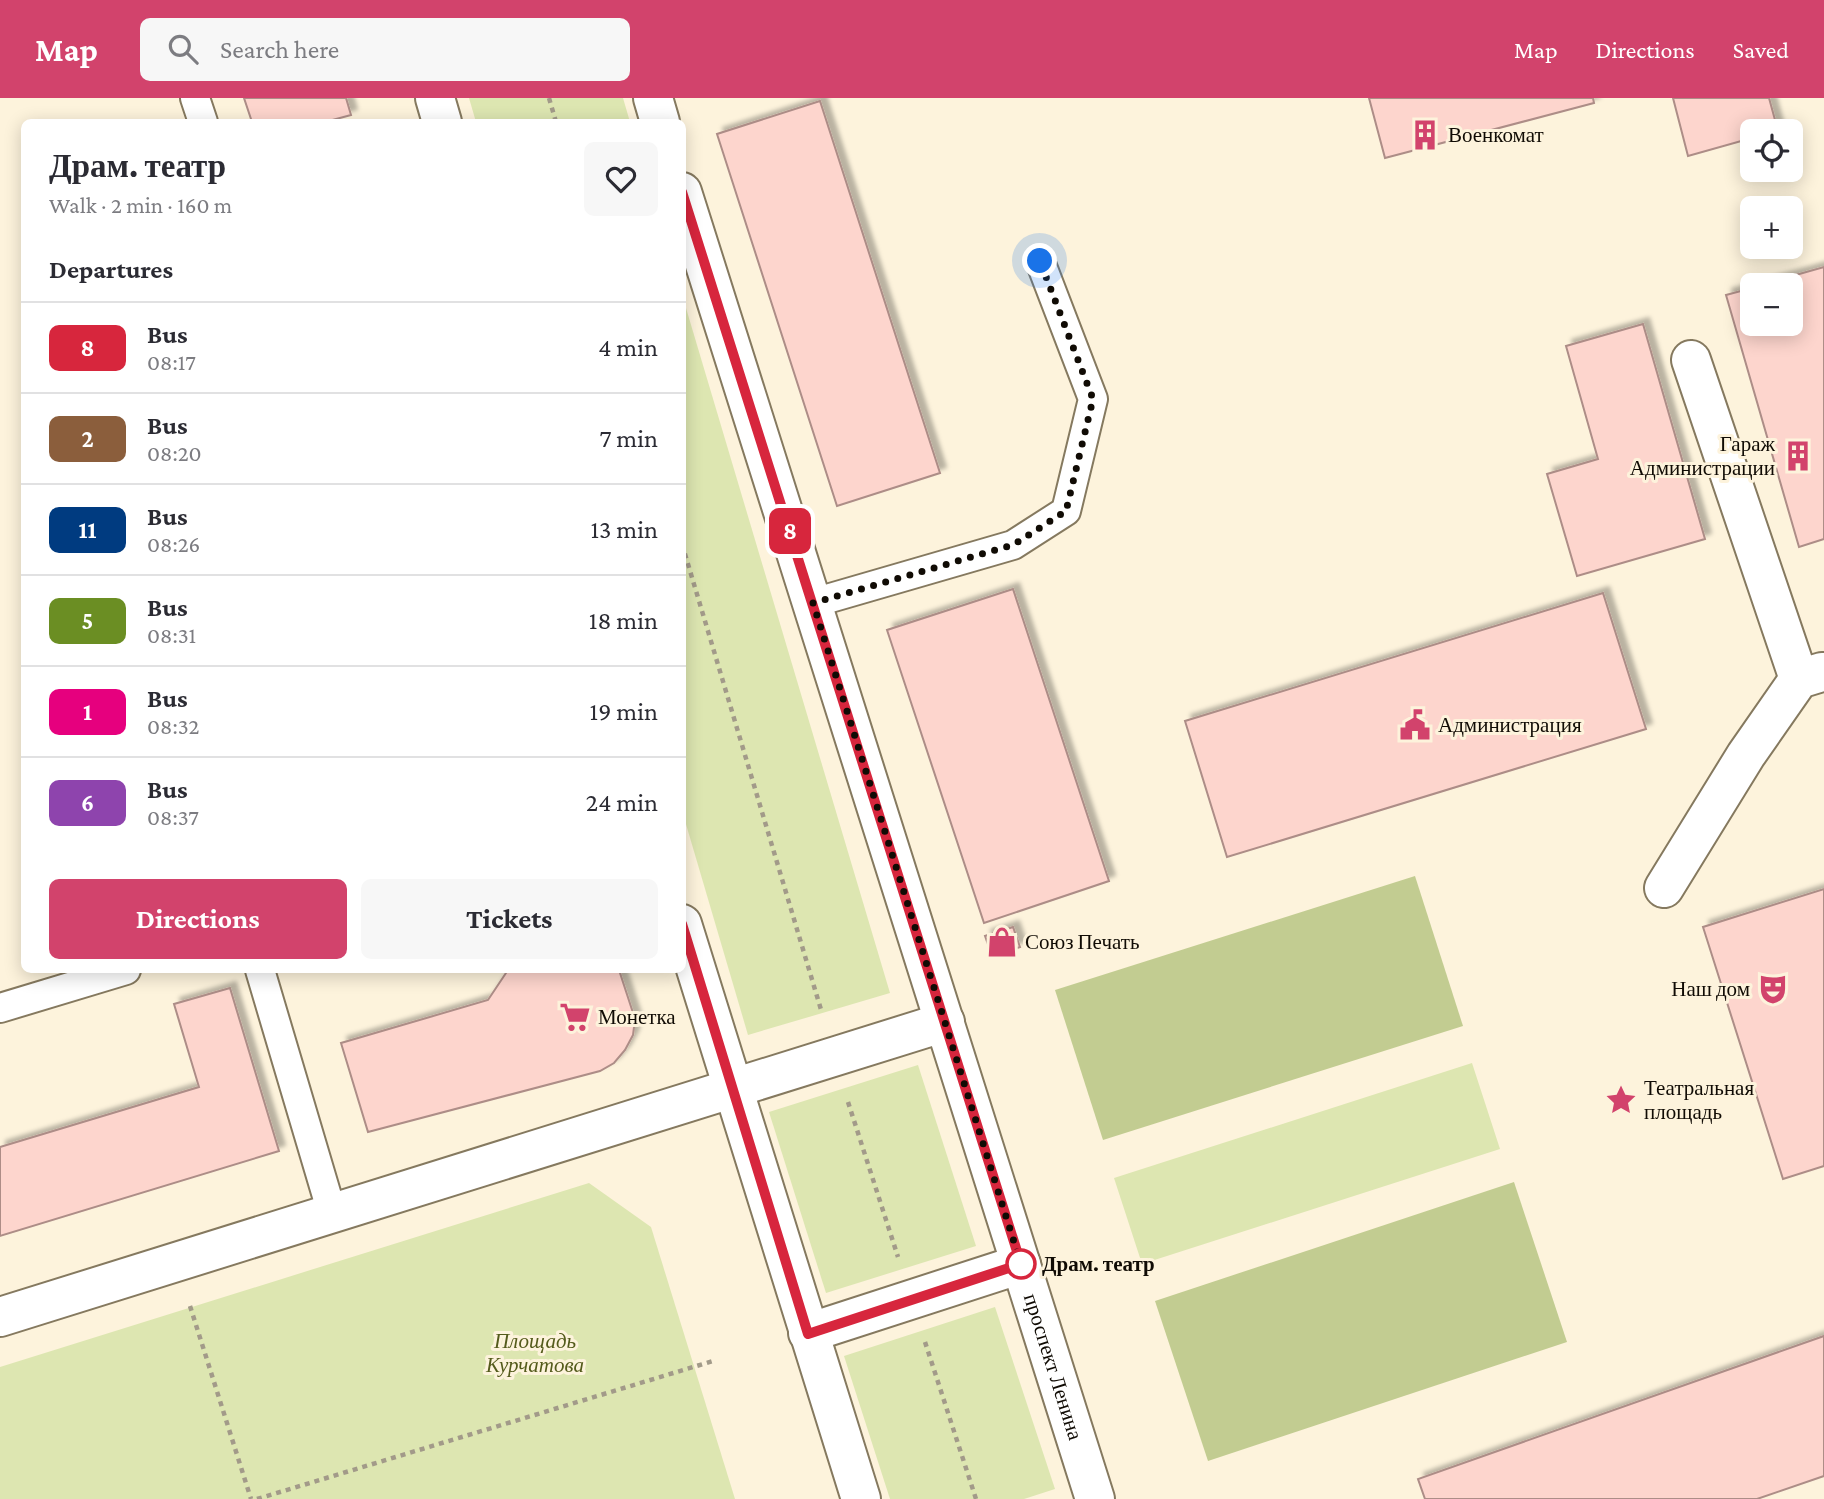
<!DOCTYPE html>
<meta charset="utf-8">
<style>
body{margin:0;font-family:"Crimson Pro",serif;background:#f7f7f7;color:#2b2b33;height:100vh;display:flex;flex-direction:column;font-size:26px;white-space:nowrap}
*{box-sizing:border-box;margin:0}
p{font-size:23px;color:#7c7c81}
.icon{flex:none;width:38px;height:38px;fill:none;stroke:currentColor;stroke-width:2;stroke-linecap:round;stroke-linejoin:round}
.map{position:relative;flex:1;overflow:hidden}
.drawer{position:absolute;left:21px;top:21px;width:665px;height:854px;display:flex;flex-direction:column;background:#fff;border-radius:10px;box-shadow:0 4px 18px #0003}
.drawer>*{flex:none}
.badge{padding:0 14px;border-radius:10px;font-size:24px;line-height:46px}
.tools{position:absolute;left:1740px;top:21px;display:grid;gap:14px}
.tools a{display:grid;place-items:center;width:63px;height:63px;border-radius:10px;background:#fff;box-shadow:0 4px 18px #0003;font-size:35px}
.you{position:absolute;width:35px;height:35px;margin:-18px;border:5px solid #fff;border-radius:50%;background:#1a73e8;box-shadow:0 0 0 10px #1a73e833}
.map>.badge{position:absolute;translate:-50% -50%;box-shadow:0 0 0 4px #fff}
h2{padding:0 28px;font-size:26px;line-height:63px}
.round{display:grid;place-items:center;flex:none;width:74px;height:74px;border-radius:10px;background:#f7f7f7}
.summary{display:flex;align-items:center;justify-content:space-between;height:119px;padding:0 28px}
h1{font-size:33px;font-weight:700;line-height:52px}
.cta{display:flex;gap:14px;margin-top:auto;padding:14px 28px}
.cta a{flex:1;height:80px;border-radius:10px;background:#d2436c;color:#fff;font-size:28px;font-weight:700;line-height:80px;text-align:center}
.cta a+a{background:#f7f7f7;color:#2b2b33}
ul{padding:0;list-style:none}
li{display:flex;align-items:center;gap:21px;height:91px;padding:0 28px;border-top:2px solid #e1e1e2}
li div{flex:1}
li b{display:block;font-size:26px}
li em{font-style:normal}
li .badge{min-width:77px;font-weight:700;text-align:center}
header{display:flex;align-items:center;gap:42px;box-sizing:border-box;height:98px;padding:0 35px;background:#d2436c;color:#fff}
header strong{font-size:33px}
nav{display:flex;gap:38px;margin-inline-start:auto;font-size:24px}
.search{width:490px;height:63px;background:#f7f7f7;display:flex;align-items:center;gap:18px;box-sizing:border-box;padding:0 24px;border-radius:10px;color:#7c7c81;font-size:26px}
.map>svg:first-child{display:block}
.green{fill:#dde6b1}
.forest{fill:#c2cc91}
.building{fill:#fdd5cd;stroke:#ad8d87;stroke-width:2;filter:url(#shadow)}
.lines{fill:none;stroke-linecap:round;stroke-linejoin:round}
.lane-casing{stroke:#85795f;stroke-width:32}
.street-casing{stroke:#85795f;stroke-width:42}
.secondary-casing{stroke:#85795f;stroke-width:42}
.path{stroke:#a29a89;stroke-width:4.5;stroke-dasharray:5 5;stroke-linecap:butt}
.lane{stroke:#fff;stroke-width:28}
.street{stroke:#fff;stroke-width:38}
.secondary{stroke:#fff;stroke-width:38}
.line-casing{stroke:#fff;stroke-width:16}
.line{stroke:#d7263d;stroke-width:10}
.walk{stroke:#100b04;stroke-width:7;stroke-dasharray:0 12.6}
.stop-dot{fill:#fff;stroke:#d7263d;stroke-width:3.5}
.labels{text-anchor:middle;stroke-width:6;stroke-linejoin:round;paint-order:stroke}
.poi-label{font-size:21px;fill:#100b04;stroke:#fdf3dc;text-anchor:start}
.stop-label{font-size:21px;font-weight:bold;fill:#100b04;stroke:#fdf3dc;text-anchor:start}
.park-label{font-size:21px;font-style:italic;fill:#545b1b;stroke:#fdf3dc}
.street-label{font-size:21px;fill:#100b04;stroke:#fdf3dc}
</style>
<header>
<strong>Map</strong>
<div class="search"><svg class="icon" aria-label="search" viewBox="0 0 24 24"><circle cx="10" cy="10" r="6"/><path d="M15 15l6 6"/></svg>Search here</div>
<nav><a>Map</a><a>Directions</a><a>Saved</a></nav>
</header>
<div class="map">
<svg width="1824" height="1401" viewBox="0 0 1824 1401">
<defs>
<filter id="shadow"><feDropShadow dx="6" dy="-6" stdDeviation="2" flood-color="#0004"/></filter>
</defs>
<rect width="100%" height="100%" fill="#fdf3dc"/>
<!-- green -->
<g class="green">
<path d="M 469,0 L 623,0 L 630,24 L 476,24 Z"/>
<path d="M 683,200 L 890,895 L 748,937 L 683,716 Z"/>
<path d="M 1472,965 L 1500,1051 L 1142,1166 L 1114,1080 Z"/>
<path d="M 918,967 L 976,1148 L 826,1195 L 769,1014 Z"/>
<path d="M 589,1085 L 651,1129 L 735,1401 L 0,1401 L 0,1269 Z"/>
<path d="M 995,1209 L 1055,1391 L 1024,1401 L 890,1401 L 844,1258 Z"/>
</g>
<!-- forest -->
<g class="forest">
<path d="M 1415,778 L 1463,928 L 1103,1042 L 1055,892 Z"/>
<path d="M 1514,1084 L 1567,1244 L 1208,1363 L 1155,1203 Z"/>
</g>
<!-- building -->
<g class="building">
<path d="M 244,0 L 346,0 L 351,17 L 325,24 L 252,24 Z"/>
<path d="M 1369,0 L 1593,0 L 1594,5 L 1385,60 Z"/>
<path d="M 1673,0 L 1769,0 L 1778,33 L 1752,33 L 1752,40 L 1688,58 Z"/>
<path d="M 820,3 L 940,375 L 837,408 L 717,36 Z"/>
<path d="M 1824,169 L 1824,441 L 1799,449 L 1726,197 L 1752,190 L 1752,226 L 1790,226 L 1790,187 L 1760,187 Z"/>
<path d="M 1643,226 L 1705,441 L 1577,478 L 1547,376 L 1598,361 L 1566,248 Z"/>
<path d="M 1013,491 L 1109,783 L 984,825 L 887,532 Z"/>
<path d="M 1603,495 L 1646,631 L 1227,759 L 1185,623 Z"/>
<path d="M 1824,791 L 1824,1068 L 1783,1081 L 1703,829 Z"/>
<path d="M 1013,829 L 1020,849 L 992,858 L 985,838 Z"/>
<path d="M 508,872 L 619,872 L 635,921 L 633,937 L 625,952 L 614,965 L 600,973 L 368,1034 L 341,945 L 488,902 Z"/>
<path d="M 230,890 L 279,1053 L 0,1138 L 0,1049 L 199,989 L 174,906 Z"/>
<path d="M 1824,1238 L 1824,1378 L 1757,1401 L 1425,1401 L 1418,1381 Z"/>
</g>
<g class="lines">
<!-- lane casing -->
<g class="lane-casing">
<g id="lane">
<path d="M 195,0 L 203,24"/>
<path d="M 813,505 L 1013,447 L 1066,413 L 1093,301 L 1040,163"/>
<path d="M 260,872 L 332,1115"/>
<path d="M 0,910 L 126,872"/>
</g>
</g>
<!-- street casing -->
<g class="street-casing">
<g id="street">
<path d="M 1691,262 L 1799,581"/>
<path d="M 1664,790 L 1746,657 L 1799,581 L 1822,574"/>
<path d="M 0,1219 L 945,924"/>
</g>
</g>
<!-- secondary casing -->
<g class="secondary-casing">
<g id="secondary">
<path d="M 435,0 L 442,24"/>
<path d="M 653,0 L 660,24"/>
<path id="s1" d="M 682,94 L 1095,1401"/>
<path d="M 682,826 L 861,1401"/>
<path d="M 808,1235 L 1021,1166"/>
</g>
</g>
<!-- path -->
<g class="path">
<path d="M 549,0 L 556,24"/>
<path d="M 682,446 L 822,915"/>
<path d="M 848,1004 L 898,1159"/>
<path d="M 190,1208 L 251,1401"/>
<path d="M 925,1244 L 976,1401"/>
<path d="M 257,1401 L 713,1263"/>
</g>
<!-- lane -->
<use href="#lane" class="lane"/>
<!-- street -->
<use href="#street" class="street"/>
<!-- secondary -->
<use href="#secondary" class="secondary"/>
</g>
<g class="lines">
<!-- line casing -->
<g class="line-casing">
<path id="line" d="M 682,94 L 1021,1166 L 808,1236 L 682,826"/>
</g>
<!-- line -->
<use href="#line" class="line"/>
<!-- walk -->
<path class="walk" d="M 1021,1166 L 813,505 L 1013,447 L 1066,413 L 1093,301 L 1040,163"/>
</g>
<!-- icons -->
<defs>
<g id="building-bare" transform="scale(2.415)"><path d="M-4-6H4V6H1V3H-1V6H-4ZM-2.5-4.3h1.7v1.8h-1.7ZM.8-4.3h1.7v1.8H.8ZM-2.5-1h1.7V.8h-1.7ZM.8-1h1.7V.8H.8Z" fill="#d2436c" stroke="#fdf3dc" stroke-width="2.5" paint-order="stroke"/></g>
<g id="civic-bare" transform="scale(2.415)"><path d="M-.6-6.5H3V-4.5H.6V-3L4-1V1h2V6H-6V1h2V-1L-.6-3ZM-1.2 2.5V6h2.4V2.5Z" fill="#d2436c" stroke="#fdf3dc" stroke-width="2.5" paint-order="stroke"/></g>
<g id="shop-bare" transform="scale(2.415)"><path d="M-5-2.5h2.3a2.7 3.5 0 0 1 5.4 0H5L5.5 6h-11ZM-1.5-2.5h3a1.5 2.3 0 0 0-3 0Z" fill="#d2436c" stroke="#fdf3dc" stroke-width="2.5" paint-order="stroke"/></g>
<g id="theatre-bare" transform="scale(2.415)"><path d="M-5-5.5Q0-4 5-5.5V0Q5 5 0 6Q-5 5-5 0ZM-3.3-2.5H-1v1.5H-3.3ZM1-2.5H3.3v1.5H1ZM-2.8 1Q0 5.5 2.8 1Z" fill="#d2436c" stroke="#fdf3dc" stroke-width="2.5" paint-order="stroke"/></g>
<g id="supermarket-bare" transform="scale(2.415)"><path d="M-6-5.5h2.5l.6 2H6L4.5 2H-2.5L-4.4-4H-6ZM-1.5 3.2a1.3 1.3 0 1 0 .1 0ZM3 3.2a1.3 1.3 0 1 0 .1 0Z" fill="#d2436c" stroke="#fdf3dc" stroke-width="2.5" paint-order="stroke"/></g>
<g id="sight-bare" transform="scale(2.415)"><path d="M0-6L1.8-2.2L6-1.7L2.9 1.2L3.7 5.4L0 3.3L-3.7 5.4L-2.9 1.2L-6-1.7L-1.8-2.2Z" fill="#d2436c" stroke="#fdf3dc" stroke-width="2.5" paint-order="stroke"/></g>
</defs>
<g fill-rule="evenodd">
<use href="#building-bare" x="1425" y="37"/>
<use href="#building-bare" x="1798" y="358"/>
<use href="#civic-bare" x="1415" y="627"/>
<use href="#shop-bare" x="1002" y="844"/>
<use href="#theatre-bare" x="1773" y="891"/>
<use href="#supermarket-bare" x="575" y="919"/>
<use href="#sight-bare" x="1621" y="1002"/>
</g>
<!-- markers -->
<circle class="stop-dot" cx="1021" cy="1166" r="14"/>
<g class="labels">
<!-- poi labels -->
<g class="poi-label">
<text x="1448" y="44">Военкомат</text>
<text x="1775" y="353" text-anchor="end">Гараж<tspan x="1775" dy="24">Администрации</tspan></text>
<text x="1438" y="634">Администрация</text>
<text x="1025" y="851">Союз Печать</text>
<text x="1750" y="898" text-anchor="end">Наш дом</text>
<text x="598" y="926">Монетка</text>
<text x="1644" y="997">Театральная<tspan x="1644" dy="24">площадь</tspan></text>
</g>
<!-- stop labels -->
<g class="stop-label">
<text x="1042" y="1173">Драм. театр</text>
</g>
<!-- park labels -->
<g class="park-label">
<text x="535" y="1250">Площадь<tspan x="535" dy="24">Курчатова</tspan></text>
</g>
<!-- street labels -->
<g class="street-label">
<text dy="7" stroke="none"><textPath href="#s1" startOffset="1232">проспект Ленина</textPath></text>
</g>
</g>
</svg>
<div class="tools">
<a><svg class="icon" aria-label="locate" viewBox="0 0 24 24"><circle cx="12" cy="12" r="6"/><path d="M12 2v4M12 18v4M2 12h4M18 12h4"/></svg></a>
<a>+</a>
<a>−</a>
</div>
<div class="you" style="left:1040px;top:163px"></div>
<b class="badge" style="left:790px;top:433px;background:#d7263d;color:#fff">8</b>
<section class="drawer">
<div class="summary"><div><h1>Драм. театр</h1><p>Walk · 2 min · 160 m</p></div><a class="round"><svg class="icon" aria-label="heart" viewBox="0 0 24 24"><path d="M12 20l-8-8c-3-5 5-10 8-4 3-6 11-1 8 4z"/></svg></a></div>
<h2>Departures</h2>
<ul>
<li><span class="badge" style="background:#d7263d;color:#fff">8</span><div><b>Bus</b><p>08:17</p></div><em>4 min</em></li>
<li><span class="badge" style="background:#8b5e3c;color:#fff">2</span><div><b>Bus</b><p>08:20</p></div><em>7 min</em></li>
<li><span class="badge" style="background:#003b80;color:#fff">11</span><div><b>Bus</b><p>08:26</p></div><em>13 min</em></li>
<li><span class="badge" style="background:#6b8e23;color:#fff">5</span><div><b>Bus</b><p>08:31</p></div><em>18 min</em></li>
<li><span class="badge" style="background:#e6007e;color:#fff">1</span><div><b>Bus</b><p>08:32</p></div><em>19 min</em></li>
<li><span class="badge" style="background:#8e44ad;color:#fff">6</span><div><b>Bus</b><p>08:37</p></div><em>24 min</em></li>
</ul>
<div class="cta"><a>Directions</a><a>Tickets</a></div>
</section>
</div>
